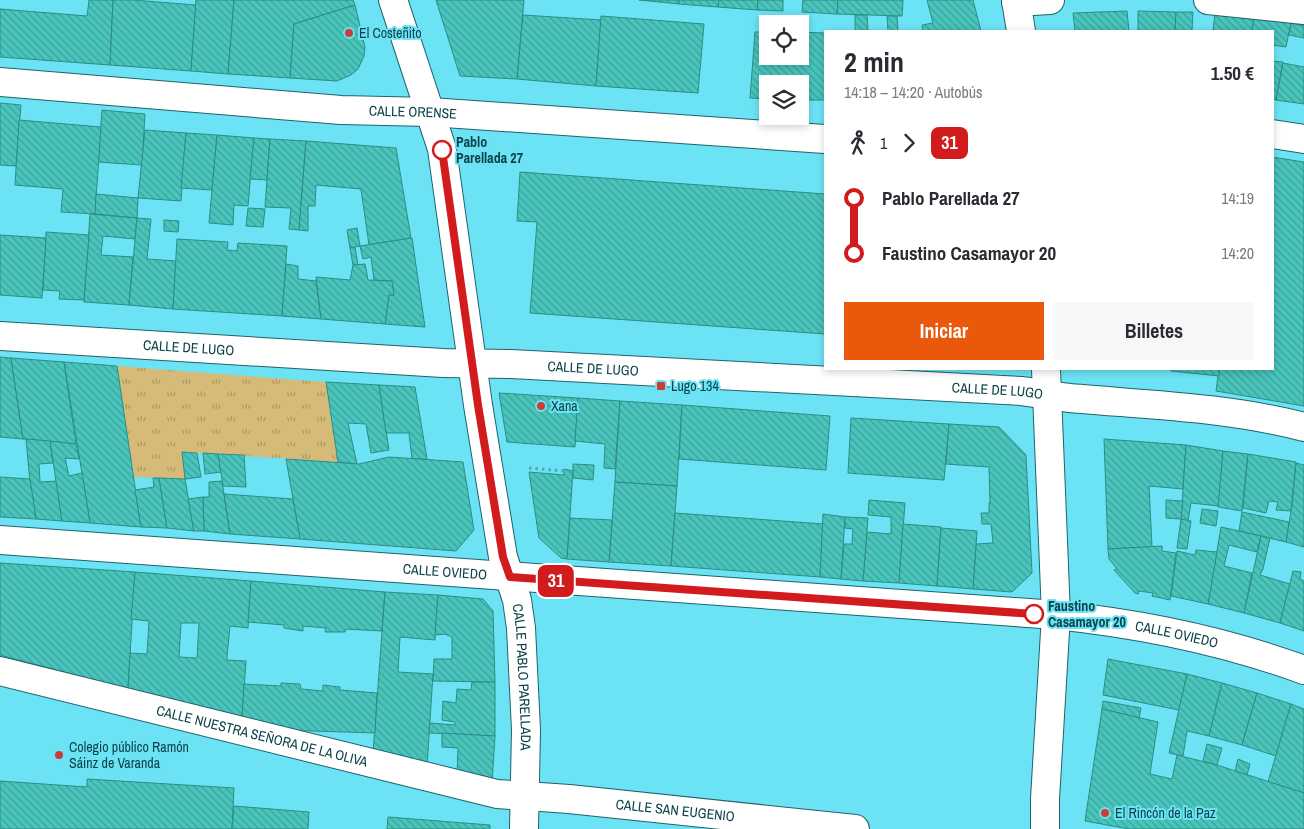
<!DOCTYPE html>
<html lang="es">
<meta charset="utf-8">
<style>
body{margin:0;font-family:"Archivo Narrow",sans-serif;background:#f7f7f7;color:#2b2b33;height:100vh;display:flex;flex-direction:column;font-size:19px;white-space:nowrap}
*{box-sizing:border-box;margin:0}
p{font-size:16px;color:#7c7c81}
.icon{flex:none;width:28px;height:28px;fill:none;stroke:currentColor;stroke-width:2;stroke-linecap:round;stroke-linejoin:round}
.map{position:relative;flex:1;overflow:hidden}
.side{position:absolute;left:824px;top:30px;width:450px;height:340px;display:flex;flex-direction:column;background:#fff;border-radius:0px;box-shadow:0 2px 8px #0003}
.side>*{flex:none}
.badge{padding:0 10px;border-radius:8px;font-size:18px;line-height:32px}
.tools{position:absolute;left:759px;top:15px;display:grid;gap:10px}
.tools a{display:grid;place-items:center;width:50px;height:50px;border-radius:0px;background:#fff;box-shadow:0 2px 8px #0003;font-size:25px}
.map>.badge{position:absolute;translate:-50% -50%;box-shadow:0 0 0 2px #fff}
.legs{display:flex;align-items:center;gap:8px;height:55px;padding:0 20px;font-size:16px}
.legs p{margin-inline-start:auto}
.overview{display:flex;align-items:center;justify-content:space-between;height:85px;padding:0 20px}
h1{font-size:28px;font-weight:700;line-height:38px}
.action{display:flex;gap:10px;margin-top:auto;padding:10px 20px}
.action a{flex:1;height:58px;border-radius:0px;background:#ea580c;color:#fff;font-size:20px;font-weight:700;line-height:58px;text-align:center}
.action a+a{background:#f7f7f7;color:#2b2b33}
ul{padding:0 20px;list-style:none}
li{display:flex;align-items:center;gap:18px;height:55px;font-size:19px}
li i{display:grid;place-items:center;width:8px;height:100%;margin:0 6px;background:currentColor}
li i::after{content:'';width:12px;height:12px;margin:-6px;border:4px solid;border-radius:50%;background:#fff}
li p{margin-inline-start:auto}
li:first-child i{background:linear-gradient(#0000 50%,currentColor 0)}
li:last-child i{background:linear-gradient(currentColor 50%,#0000 0)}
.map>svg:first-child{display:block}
.grass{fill:url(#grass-tufts)}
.building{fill:url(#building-back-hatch);stroke:#2d8c85;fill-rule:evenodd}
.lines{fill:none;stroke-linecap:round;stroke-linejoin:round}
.minor-casing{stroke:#21626b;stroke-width:30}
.path{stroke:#48a8b5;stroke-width:3;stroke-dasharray:2.5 4;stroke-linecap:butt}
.minor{stroke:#fff;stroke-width:28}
.line-1-casing{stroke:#fff;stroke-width:11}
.line-1{stroke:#d21b1c;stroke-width:8}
.poi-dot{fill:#cb3d34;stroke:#6be3f4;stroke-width:2}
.stop-1-dot{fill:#fff;stroke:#d21b1c;stroke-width:2.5}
.labels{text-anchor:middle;stroke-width:4;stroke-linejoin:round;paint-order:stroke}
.poi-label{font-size:14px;fill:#0c4249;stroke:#6be3f4;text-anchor:start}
.street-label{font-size:14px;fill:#0c4249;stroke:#6be3f4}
.stop-label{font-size:14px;font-weight:bold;fill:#0c4249;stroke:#6be3f4;text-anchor:start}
</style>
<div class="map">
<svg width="1304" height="829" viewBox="0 0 1304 829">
<defs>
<pattern id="grass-tufts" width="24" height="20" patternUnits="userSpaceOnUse" patternTransform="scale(1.25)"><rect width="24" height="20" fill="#d6bb78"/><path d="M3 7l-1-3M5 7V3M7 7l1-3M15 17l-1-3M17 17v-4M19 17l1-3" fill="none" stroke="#ac9a64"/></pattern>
<pattern id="building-back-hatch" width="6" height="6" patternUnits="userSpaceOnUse" patternTransform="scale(1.25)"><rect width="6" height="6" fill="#49c5bc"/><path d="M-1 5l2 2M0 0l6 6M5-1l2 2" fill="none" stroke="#3ba29b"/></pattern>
</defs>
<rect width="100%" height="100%" fill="#6be3f4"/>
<!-- grass -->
<path class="grass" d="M 117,366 L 326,382 L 338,462 L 183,452 L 185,479 L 133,477 Z"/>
<!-- building -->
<g class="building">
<path d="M 89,0 L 113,0 L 110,65 L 0,57 L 0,9 L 87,16 Z"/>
<path d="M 113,0 L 133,0 L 196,5 L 191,71 L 110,65 Z"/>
<path d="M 196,0 L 234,0 L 228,74 L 191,71 Z"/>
<path d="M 234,0 L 353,0 L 355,5 L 294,24 L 290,78 L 228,74 Z"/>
<path d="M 436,0 L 524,0 L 517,79 L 460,76 Z"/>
<path d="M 639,0 L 679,0 L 679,4 Z"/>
<path d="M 679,0 L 719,0 L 718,7 L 679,4 Z"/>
<path d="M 719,0 L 758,0 L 757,10 L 718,7 Z"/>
<path d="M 758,0 L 783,0 L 783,11 L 757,10 Z"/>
<path d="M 803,0 L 838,0 L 837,14 L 802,12 Z"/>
<path d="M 838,0 L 903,0 L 902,16 L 837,14 Z"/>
<path d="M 927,0 L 973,0 L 981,31 L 923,31 L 922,25 L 933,23 Z"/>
<path d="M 355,5 L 365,47 L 364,56 L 358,69 L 351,75 L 337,81 L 290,78 L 294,24 Z"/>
<path d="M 1127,11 L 1129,31 L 1075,31 L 1073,13 Z"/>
<path d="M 1138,11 L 1176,12 L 1175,31 L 1138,31 Z"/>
<path d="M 1176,12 L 1193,12 L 1192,31 L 1175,31 Z"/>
<path d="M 1215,13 L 1254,18 L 1252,31 L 1213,31 Z"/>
<path d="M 523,15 L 601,20 L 596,86 L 517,79 Z"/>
<path d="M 855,15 L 867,15 L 868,30 L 855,31 Z"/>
<path d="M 601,16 L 704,24 L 698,93 L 596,86 Z"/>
<path d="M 887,16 L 897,16 L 898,31 L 888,31 Z"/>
<path d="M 1254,18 L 1291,23 L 1286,47 L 1272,45 L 1272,31 L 1252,31 Z"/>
<path d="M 1291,23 L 1304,26 L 1304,38 L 1289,35 Z"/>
<path d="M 755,32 L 768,32 L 768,56 L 800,56 L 800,32 L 825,33 L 825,100 L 800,100 L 800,84 L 768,84 L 768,99 L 750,98 Z"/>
<path d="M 1272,61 L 1283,62 L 1276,100 L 1272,99 Z"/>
<path d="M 1283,63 L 1304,67 L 1304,104 L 1276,100 Z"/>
<path d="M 0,103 L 21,105 L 16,166 L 0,165 Z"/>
<path d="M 102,110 L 145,114 L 142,165 L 98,162 Z"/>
<path d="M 19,120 L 101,127 L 95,214 L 61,212 L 63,189 L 15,185 Z"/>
<path d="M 145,130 L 186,133 L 181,201 L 138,198 Z"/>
<path d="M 186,133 L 217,135 L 212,190 L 181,188 Z"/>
<path d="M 217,135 L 254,138 L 248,206 L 234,205 L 233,225 L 209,223 Z"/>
<path d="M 254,138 L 270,139 L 267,180 L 250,179 Z"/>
<path d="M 270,139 L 306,141 L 299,230 L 289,229 L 291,208 L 265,207 Z"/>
<path d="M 306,141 L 396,148 L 411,238 L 369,245 L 361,189 L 316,185 L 315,206 L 308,206 L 308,231 L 299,230 Z"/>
<path d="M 1272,157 L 1304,162 L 1304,406 L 1216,391 L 1219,369 L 1272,369 Z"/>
<path d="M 520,172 L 825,194 L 825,334 L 530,313 L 537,222 L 517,221 Z"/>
<path d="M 96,194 L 138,198 L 137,218 L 95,214 Z"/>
<path d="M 248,208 L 265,209 L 263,227 L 246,226 Z"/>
<path d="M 90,214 L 137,218 L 135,239 L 103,236 L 101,255 L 133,257 L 129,305 L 84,302 Z"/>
<path d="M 137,218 L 151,219 L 147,259 L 176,261 L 173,309 L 129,305 Z"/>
<path d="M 164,220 L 179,221 L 178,232 L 164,231 Z"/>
<path d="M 357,228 L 360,246 L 350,248 L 347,230 Z"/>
<path d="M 46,232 L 89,235 L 84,300 L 59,299 L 60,291 L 43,290 Z"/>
<path d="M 0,235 L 46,238 L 42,298 L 0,295 Z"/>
<path d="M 412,238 L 425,327 L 385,324 L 389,295 L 394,295 L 392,281 L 374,280 L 371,257 L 363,259 L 360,246 Z"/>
<path d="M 177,239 L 228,242 L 227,250 L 237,251 L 238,243 L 287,246 L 282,316 L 173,309 Z"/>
<path d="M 355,247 L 358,265 L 353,265 L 350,248 Z"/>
<path d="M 286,264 L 298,266 L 298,279 L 316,281 L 321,319 L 282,316 Z"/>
<path d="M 365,264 L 368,280 L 392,281 L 394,295 L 389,295 L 385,324 L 321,319 L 316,277 L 350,280 L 353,265 Z"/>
<path d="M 0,357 L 11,358 L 23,439 L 0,437 Z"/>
<path d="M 11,358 L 64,362 L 76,444 L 23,439 Z"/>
<path d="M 64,362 L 117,366 L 141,527 L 90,523 Z"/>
<path d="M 1171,369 L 1219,369 L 1219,376 L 1171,371 Z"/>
<path d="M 326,382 L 379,385 L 389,450 L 371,453 L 366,424 L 348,423 L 357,464 L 338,462 Z"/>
<path d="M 379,385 L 415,387 L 427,459 L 412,459 L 409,433 L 386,433 Z"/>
<path d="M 499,393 L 578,398 L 575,447 L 507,442 Z"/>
<path d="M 578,398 L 620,401 L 615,469 L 604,468 L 605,444 L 575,441 Z"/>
<path d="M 620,401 L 682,405 L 677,486 L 615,482 Z"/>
<path d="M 682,405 L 830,416 L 826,470 L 679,459 Z"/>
<path d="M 851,418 L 949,424 L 944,480 L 848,473 Z"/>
<path d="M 949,424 L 999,427 L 1026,455 L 1032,573 L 1012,592 L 973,589 L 976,544 L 993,543 L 991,524 L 982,524 L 981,513 L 989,513 L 989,503 L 990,503 L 989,467 L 946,464 Z"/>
<path d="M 26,439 L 50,441 L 53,463 L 39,464 L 40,482 L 57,481 L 62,521 L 36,519 L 30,482 Z"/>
<path d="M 1104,439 L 1186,445 L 1183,489 L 1149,486 L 1152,547 L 1108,549 Z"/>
<path d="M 50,441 L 76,444 L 79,459 L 65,458 L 69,476 L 82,473 L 90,523 L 62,521 Z"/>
<path d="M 1186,445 L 1223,451 L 1219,506 L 1191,503 L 1188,521 L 1181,519 Z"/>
<path d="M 1223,451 L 1248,454 L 1242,511 L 1218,507 Z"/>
<path d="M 182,452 L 197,453 L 201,477 L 185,479 Z"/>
<path d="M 203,453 L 218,454 L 221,472 L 205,474 Z"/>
<path d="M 218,454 L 244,455 L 246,487 L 223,486 Z"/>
<path d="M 1248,454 L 1296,462 L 1291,511 L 1276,510 L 1278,502 L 1269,501 L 1266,513 L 1243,508 Z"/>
<path d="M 389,457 L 463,462 L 474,530 L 456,551 L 300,539 L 286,459 L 359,464 Z"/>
<path d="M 1296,463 L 1304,465 L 1304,547 L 1286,542 L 1292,505 Z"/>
<path d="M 573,464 L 594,465 L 593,480 L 573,478 Z"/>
<path d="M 564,469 L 573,471 L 567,559 L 561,558 L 539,538 L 529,472 L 564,475 Z"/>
<path d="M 0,477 L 30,479 L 36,519 L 0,517 Z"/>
<path d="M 153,478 L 159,478 L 167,528 L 141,527 L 135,490 L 154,487 Z"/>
<path d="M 159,478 L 185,479 L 194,531 L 167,528 Z"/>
<path d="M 222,481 L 230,534 L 204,531 L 203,497 L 209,497 L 209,482 Z"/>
<path d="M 615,482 L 677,486 L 671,566 L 609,562 Z"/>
<path d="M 224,494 L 293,499 L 300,539 L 230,534 Z"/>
<path d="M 203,497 L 204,531 L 194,531 L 188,499 Z"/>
<path d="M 869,500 L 905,503 L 899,583 L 863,581 L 867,532 L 891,534 L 891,517 L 868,515 Z"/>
<path d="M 1166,500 L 1183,501 L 1181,519 L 1166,518 Z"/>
<path d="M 1202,509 L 1218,511 L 1216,526 L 1200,523 Z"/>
<path d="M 1242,512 L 1289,522 L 1286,542 L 1239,531 Z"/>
<path d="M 675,513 L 823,524 L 820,577 L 671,566 Z"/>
<path d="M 823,514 L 845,517 L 841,579 L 820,577 Z"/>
<path d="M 845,517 L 868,518 L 863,581 L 841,579 L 844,544 L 852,544 L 853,529 L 845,528 Z"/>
<path d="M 570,518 L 612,520 L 609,562 L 567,559 Z"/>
<path d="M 1181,519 L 1191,521 L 1187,549 L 1177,548 Z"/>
<path d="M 903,524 L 941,527 L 937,586 L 899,583 Z"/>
<path d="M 1221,527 L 1261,536 L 1257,552 L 1229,545 L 1224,566 L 1252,573 L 1244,613 L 1208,604 Z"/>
<path d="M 941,528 L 977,531 L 973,589 L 937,586 Z"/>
<path d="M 1261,536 L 1270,538 L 1263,569 L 1260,575 L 1290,584 L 1280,623 L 1244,613 Z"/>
<path d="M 1162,546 L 1162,551 L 1176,553 L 1170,600 L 1152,596 L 1153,593 L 1139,591 L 1138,594 L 1135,593 L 1114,570 L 1117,569 L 1109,559 L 1108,549 Z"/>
<path d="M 1196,550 L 1217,552 L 1208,604 L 1171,596 L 1177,551 L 1195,555 Z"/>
<path d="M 0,563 L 135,572 L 128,689 L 0,655 Z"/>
<path d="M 1293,571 L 1301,572 L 1300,579 L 1304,581 L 1304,631 L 1280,623 Z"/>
<path d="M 135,572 L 251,581 L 248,628 L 230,626 L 227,657 L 227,660 L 246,661 L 242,719 L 128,689 L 130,653 L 147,654 L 149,621 L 131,619 ZM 181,623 L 199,623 L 197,658 L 179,657 Z"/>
<path d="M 251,581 L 385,592 L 382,631 L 346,629 L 345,632 L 325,632 L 326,628 L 303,626 L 303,631 L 284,628 L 284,625 L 248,622 Z"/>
<path d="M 385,592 L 438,595 L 435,640 L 400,637 L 398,672 L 433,674 L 427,767 L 373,753 Z"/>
<path d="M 438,595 L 483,599 L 493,611 L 495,682 L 433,681 L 434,659 L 452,659 L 452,637 L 445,634 L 435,635 Z"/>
<path d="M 1108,659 L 1187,674 L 1179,710 L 1103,695 Z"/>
<path d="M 1187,674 L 1222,683 L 1209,736 L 1187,731 L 1183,756 L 1169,753 Z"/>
<path d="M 472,682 L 495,682 L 495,736 L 429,733 L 430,723 L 455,725 L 455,722 L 442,720 L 443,701 L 456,703 L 457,689 L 471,690 Z"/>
<path d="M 281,683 L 300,684 L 301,689 L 323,691 L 323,685 L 340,687 L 340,690 L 377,693 L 375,733 L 283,730 L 242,719 L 244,684 L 281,686 Z"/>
<path d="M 1222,683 L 1257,693 L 1242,745 L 1209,736 Z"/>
<path d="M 1257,693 L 1291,704 L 1276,756 L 1242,745 Z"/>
<path d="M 1103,701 L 1141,708 L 1139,718 L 1102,709 Z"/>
<path d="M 1291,704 L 1304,709 L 1304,793 L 1268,782 Z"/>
<path d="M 1102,709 L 1158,722 L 1150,774 L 1172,779 L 1177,755 L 1217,765 L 1304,793 L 1304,829 L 1129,829 L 1085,821 Z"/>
<path d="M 442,733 L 495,736 L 492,783 L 457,775 L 458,748 L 442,747 Z"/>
<path d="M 1207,744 L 1222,748 L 1217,765 L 1203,761 Z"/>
<path d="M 1238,759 L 1250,764 L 1247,775 L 1235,771 Z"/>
<path d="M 87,779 L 234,788 L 232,829 L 0,829 L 0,781 L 87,787 Z"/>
<path d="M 234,806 L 309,812 L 308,829 L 232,829 Z"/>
<path d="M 388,817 L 490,825 L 490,829 L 387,829 Z"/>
</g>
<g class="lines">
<!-- minor casing -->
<g class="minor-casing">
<g id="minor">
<path id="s1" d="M 393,0 L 442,149 L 478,405 L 503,557 L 517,600 L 521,628 L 526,730 L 524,829"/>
<path d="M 1016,0 L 1021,31"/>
<path d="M 1208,0 L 1304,10"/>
<path d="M 1016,2 L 1050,0"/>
<path id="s2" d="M 0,82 L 341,110 L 430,112 L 825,139"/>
<path d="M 1272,134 L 1304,139"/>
<path id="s3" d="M 0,336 L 443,363 L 511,364 L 1021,391 C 1037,393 1053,396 1070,398 C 1148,405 1227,407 1304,427"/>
<path id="s4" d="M 0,540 L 1056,615 C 1143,624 1222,640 1304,670"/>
<path id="s5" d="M 0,671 L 497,794 L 569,799 L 855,829"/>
<path d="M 1045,829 L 1045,799 L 1056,615 L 1046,369"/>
</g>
</g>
<!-- path -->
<path class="path" d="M 529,468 L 563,471"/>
<!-- minor -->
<use href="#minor" class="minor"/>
</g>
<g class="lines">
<!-- line-1 casing -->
<g class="line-1-casing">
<path id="line-1" d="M 442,150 L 478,405 L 503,557 L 510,577 L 1034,614"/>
</g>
<!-- line-1 -->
<use href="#line-1" class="line-1"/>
</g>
<!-- markers -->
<g class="poi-dot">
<circle cx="349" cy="33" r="5"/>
<rect x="656" y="381" width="10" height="10" rx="2.5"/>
<circle cx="541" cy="406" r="5"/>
<circle cx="59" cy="755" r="5"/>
<circle cx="1105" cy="813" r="5"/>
</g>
<g class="stop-1-dot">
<circle cx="442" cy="150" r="9"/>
<circle cx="1034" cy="614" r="9"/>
</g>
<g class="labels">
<!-- poi labels -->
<g class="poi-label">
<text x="359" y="38">El Costeñito</text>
<text x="671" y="391">Lugo 134</text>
<text x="551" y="411">Xana</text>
<text x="69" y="752">Colegio público Ramón<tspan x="69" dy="16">Sáinz de Varanda</tspan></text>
<text x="1115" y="818">El Rincón de la Paz</text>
</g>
<!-- street labels -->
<g class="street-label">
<text dy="5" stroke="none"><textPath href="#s2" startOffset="414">CALLE ORENSE</textPath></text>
<text dy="5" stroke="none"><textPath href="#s3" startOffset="189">CALLE DE LUGO</textPath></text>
<text dy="5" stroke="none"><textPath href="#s3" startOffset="594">CALLE DE LUGO</textPath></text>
<text dy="5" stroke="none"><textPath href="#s3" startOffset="999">CALLE DE LUGO</textPath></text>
<text dy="5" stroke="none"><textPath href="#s4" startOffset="446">CALLE OVIEDO</textPath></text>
<text dy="5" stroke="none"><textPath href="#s4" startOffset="1181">CALLE OVIEDO</textPath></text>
<text dy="5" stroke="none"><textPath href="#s1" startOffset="692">CALLE PABLO PARELLADA</textPath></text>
<text dy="5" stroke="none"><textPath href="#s5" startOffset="270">CALLE NUESTRA SEÑORA DE LA OLIVA</textPath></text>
<text dy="5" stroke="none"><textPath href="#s5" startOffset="691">CALLE SAN EUGENIO</textPath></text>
</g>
<!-- stop labels -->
<g class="stop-label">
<text x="456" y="147">Pablo<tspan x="456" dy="16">Parellada 27</tspan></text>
<text x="1048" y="611">Faustino<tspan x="1048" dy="16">Casamayor 20</tspan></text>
</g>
</g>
</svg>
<div class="tools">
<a><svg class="icon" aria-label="locate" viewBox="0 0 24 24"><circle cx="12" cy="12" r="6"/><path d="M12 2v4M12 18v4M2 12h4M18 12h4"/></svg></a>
<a><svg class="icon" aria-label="layers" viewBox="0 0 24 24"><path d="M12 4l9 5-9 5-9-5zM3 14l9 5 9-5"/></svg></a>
</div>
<b class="badge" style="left:556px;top:581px;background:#d21b1c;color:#fff">31</b>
<section class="side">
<div class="overview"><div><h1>2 min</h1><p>14:18 – 14:20 · Autobús</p></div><b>1.50 €</b></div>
<div class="legs"><svg class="icon" aria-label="walk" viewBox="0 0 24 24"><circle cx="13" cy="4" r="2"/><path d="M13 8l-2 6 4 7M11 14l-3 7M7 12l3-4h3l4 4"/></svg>1<svg class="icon" aria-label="forward" viewBox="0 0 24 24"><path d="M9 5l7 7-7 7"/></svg><b class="badge" style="background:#d21b1c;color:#fff">31</b></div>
<ul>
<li><i style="color:#d21b1c"></i><b>Pablo Parellada 27</b><p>14:19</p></li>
<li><i style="color:#d21b1c"></i><b>Faustino Casamayor 20</b><p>14:20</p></li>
</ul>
<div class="action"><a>Iniciar</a><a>Billetes</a></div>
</section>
</div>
